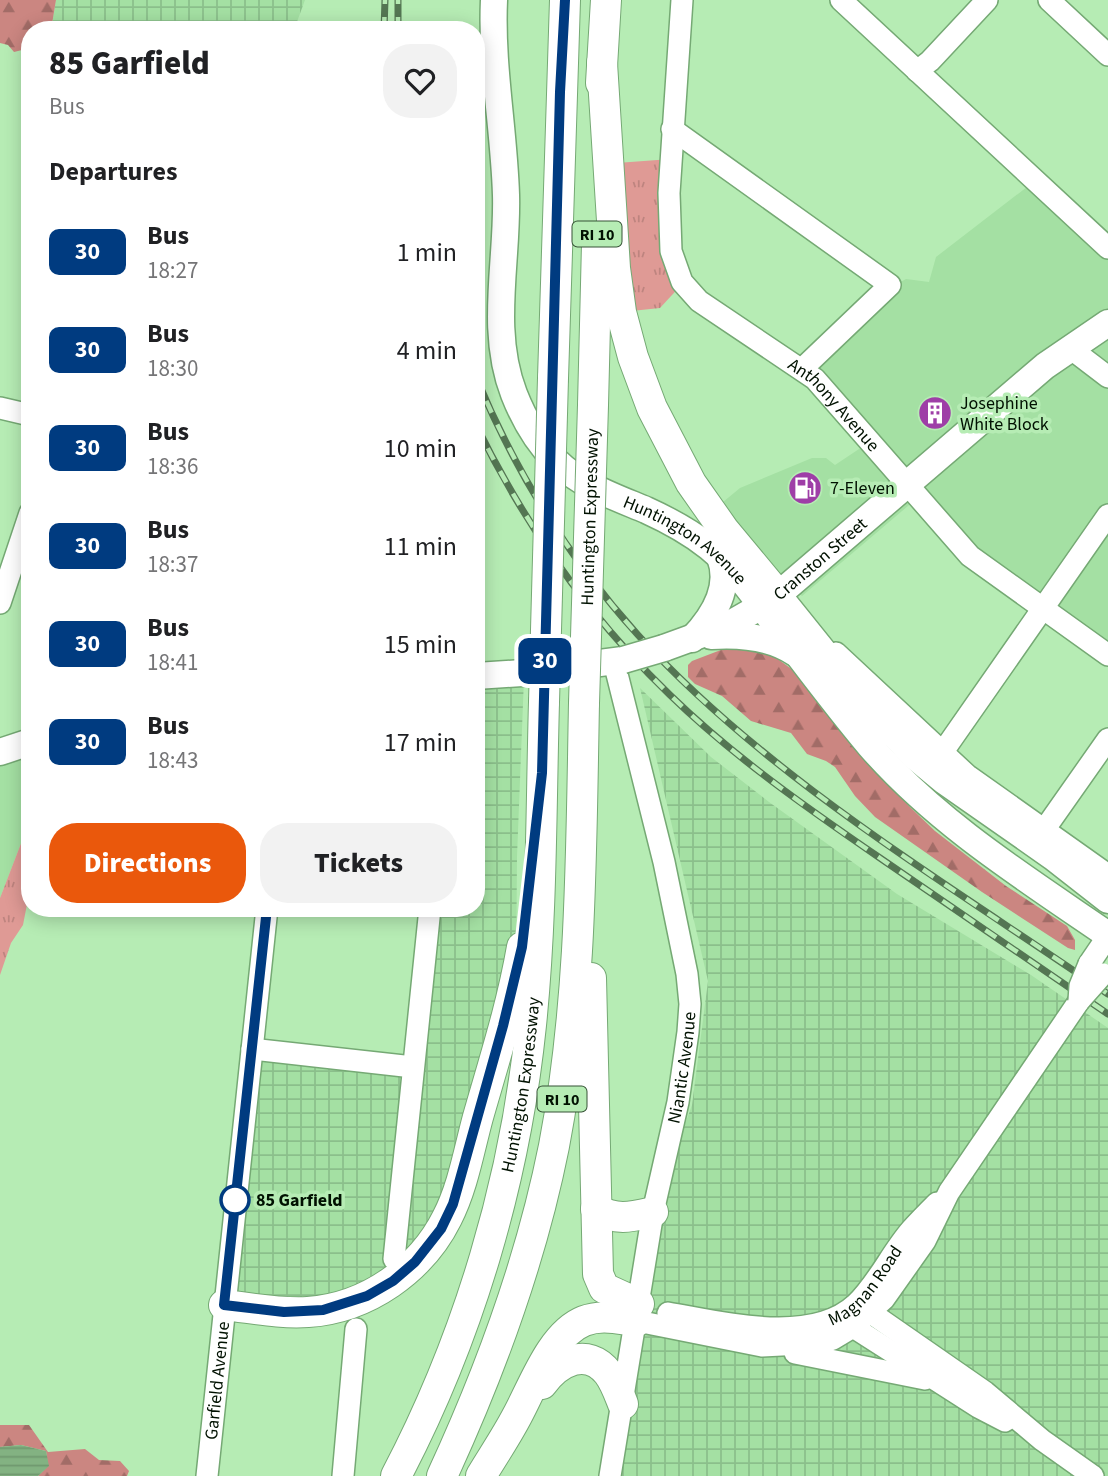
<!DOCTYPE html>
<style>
body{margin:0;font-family:"Source Sans 3",sans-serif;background:#f2f2f2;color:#202124;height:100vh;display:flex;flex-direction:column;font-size:26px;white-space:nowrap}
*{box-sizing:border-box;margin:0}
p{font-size:23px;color:#757577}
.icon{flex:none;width:38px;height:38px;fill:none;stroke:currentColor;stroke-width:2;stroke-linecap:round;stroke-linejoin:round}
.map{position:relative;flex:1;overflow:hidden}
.side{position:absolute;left:21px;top:21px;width:464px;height:896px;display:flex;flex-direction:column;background:#fff;border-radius:28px;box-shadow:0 4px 18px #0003}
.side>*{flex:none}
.badge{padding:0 14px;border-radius:10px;font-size:24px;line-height:46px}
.map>.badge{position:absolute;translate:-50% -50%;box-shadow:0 0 0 4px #fff}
h2{padding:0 28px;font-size:26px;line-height:63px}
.round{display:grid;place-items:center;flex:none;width:74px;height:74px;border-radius:28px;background:#f2f2f2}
.summary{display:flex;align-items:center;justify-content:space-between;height:119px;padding:0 28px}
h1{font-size:33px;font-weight:800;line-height:52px}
.button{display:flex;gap:14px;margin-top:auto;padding:14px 28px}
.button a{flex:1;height:80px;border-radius:28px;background:#ea580c;color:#fff;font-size:28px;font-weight:800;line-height:80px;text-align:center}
.button a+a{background:#f2f2f2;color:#202124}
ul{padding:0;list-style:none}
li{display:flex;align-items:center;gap:21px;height:98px;padding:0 28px}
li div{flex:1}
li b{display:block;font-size:26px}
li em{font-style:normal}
li .badge{min-width:77px;font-weight:700;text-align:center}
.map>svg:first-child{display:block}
.built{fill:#a4e0a3}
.industrial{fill:url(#industrial-grid)}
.grass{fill:url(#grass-tufts)}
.forest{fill:url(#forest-firs)}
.water{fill:url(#water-rules)}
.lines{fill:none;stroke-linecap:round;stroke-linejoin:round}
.minor-casing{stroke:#75a974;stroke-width:24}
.major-casing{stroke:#75a974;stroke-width:29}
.highway-casing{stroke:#75a974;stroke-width:32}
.minor{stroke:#fff;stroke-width:21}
.major{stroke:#fff;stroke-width:26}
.highway{stroke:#fff;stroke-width:30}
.rail-casing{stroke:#547653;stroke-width:7}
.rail{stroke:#b6ecb4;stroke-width:4.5;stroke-dasharray:13;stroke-linecap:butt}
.minor-bridge-casing{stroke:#75a974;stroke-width:24;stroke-linecap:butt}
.major-bridge-casing{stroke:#75a974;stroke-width:29;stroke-linecap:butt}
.highway-bridge-casing{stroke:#75a974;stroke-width:32;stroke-linecap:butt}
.minor-bridge{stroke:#fff;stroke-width:21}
.major-bridge{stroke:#fff;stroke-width:26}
.highway-bridge{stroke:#fff;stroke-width:30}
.line-casing{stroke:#fff;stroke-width:16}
.line{stroke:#003b80;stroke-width:10}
.stop-dot{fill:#fff;stroke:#003b80;stroke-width:3.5}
.labels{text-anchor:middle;stroke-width:7;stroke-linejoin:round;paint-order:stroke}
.shield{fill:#b6ecb4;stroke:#375337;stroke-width:2}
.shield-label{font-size:16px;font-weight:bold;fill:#011101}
.poi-label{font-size:18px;fill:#011101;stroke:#b6ecb4;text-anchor:start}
.street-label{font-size:18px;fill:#011101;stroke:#b6ecb4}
.stop-label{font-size:18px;font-weight:bold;fill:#011101;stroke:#b6ecb4;text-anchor:start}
</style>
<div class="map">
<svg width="1108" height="1476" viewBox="0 0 1108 1476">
<defs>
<pattern id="industrial-grid" width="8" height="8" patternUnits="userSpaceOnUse" patternTransform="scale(1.75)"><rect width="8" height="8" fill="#a4e0a3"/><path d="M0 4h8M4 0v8" fill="none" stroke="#8bbf8b"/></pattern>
<pattern id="grass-tufts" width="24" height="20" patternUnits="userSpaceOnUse" patternTransform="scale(1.75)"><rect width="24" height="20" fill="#df9a95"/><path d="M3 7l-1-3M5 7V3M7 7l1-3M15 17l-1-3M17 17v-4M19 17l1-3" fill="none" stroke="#be847f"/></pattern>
<pattern id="forest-firs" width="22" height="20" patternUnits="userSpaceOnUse" patternTransform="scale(1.75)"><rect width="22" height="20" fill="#cb8681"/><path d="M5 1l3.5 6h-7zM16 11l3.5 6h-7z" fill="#a26c67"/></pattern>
<pattern id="water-rules" width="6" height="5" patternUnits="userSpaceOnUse" patternTransform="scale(1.75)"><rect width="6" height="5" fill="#83b282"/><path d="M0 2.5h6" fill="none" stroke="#6f986e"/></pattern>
</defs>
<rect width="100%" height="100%" fill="#b6ecb4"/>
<!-- built -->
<g class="built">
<path d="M 1036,180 L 1108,247 L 1108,662 L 915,500 L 802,596 L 773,570 L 717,507 L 740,488 L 812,458 L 826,458 L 835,465 L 862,447 L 802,374 L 895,285 L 906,279 L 929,282 L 936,257 Z"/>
<path d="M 30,741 L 30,820 L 0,898 L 0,751 Z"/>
</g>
<!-- industrial -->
<g class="industrial">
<path d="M 56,0 L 305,0 L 294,30 L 51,30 Z"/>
<path d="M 524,678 L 517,857 L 516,983 L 456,1205 L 372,1299 L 231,1299 L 253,1058 L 413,1073 L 431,908 L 476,908 L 476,681 Z"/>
<path d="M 640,688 L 711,757 L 769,802 L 897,894 L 1031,975 L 1108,1028 L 1108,1476 L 610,1476 L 653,1212 L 692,1105 L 708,981 Z"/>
</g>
<!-- grass -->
<g class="grass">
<path d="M 671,159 L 684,282 L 660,308 L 622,312 L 603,164 Z"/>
<path d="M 30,820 L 30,889 L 23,925 L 11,943 L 0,975 L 0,898 Z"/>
</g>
<!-- forest -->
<g class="forest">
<path d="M 0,0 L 56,0 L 51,30 L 30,30 L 30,48 L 14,52 L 8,45 L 0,43 Z"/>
<path d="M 742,647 L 771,654 L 797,673 L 815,700 L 863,758 L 911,808 L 935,831 L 1006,886 L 1067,926 L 1075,940 L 1075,950 L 1068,948 L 982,892 L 875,817 L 855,796 L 835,767 L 826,761 L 807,754 L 791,733 L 751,721 L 722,696 L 695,684 L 688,677 L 688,665 L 692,661 L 726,648 Z"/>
<path d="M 0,1425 L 29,1425 L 48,1452 L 85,1449 L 99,1460 L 120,1461 L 129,1471 L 127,1476 L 38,1476 L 48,1466 L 46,1451 L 21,1445 L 0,1447 Z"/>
</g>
<!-- water -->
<path class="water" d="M 21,1445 L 46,1451 L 49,1466 L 38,1476 L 0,1476 L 0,1447 Z"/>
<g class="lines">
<!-- minor casing -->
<g class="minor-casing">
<g id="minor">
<path id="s1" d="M 682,0 L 669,193 L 671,251 L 682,282 L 699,301 L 815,379 L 970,556 L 1108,655"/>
<path d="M 841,0 L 1108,248"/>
<path d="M 1049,0 L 1108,55"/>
<path d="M 917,71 L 930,61 L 987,0"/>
<path d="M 672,129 L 890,285 L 802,369"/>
<path d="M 1070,348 L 1108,377"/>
<path d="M 0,408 L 30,415"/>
<path d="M 0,603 L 30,513"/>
<path d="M 836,653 L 967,775 L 1108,875"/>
<path d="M 942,753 L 1108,515"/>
<path d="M 1044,830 L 1108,739"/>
<path d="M 1089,964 L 1108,936"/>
<path d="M 252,1049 L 413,1067"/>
<path d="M 394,1259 L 430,908"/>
<path d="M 861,1306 L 985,1392 L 1042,1440 L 1093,1476"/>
<path id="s2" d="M 668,1313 C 721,1322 811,1346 856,1304 C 878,1283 891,1253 911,1230 C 919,1221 928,1212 937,1203"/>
<path d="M 842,1320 L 978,1407 L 1005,1421"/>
<path d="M 637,1321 L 762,1346 L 821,1343 L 833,1339 L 853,1327 L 884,1299 L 925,1241 L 949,1192 L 1079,1001"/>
<path d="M 795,1353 L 925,1379"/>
<path id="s3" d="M 207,1476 L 267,908"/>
<path d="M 343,1476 L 356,1329"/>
<path id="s4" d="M 610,1476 L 653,1212 L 678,1102 L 688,1032 L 690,1004 L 687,974 L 664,862 L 614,662"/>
</g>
</g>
<!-- major casing -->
<g class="major-casing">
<g id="major">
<path id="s5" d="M 494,0 C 491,66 504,129 506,195 C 508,261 489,330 514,394 C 523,417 538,443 556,461 C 580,485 615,497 646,510 C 668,520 690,532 709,547 C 735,568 757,599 776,626 C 807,666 837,707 870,746 C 937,823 1025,878 1108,935"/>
<path d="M 778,595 L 868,707 L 914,756 L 943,780 L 1053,857 L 1108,900"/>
<path d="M 711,636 C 740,634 771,637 795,653"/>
<path d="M 692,639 C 713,617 732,588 720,557"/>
<path id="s6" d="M 664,648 L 730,624 L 772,600 L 1045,366 L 1108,323"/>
<path d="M 476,676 L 522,673 L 623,660"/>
<path d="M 0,752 L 30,742"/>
</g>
</g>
<!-- highway casing -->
<g class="highway-casing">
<g id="highway">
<path d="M 602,63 L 615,268 L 621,312 L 633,357 L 652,408 L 691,483 L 724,530 L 778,595"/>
<path d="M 601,83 L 606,0"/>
<path d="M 553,378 L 565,0"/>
<path d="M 593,405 L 597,244"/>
<path d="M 591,978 L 598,1274 L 604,1288 L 639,1304"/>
<path d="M 596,1209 C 616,1221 631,1217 653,1212"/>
<path d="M 224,1305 C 252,1308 280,1314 308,1312 C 367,1308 421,1270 447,1218 C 463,1187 469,1150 478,1117 C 494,1061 512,1005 522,947"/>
<path d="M 542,1384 C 558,1362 587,1346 608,1373 C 615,1382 619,1394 623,1404"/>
<path id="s7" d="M 396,1476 C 469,1337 515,1181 531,1025 C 542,918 541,809 544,702"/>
<path d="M 442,1476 C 491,1370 531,1261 554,1146 C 582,1000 581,851 584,703"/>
<path d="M 481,1476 C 493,1456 506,1437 517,1416 C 533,1387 551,1334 584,1321 C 601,1314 619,1319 637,1321"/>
</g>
</g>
<!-- minor -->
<use href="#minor" class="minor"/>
<!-- major -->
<use href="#major" class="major"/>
<!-- highway -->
<use href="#highway" class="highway"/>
<!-- rail casing -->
<g class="rail-casing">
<g id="rail">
<path d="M 384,30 L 385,0"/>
<path d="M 398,30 L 398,0"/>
<path d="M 476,377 C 515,471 570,560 638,635 C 768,778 950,885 1108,994"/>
<path d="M 476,425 C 525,525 590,618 670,695 C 734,757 807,808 880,858 C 956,910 1032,962 1108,1014"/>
</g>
</g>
<!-- rail -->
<use href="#rail" class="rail"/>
<!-- minor-bridge casing -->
<g class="minor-bridge-casing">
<g id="minor-bridge">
<path d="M 1079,1001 L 1080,986 L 1089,964"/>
<path d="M 1079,1001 L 1103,974"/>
</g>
</g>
<!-- major-bridge casing -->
<g class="major-bridge-casing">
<path id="major-bridge" d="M 623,660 L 664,648"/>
</g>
<!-- highway-bridge casing -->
<g class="highway-bridge-casing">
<g id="highway-bridge">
<path d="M 544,702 L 553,378"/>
<path id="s8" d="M 584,703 L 593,405"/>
</g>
</g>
<!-- minor-bridge -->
<use href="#minor-bridge" class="minor-bridge"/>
<!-- major-bridge -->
<use href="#major-bridge" class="major-bridge"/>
<!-- highway-bridge -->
<use href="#highway-bridge" class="highway-bridge"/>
</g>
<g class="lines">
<!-- line casing -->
<g class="line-casing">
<path id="line" d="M 267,908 L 224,1305 L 284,1312 L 323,1310 L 367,1296 L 393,1281 L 415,1262 L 441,1229 L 453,1204 L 503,1026 L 522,947 L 542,773 L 560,92 L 565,0"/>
</g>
<!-- line -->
<use href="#line" class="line"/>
</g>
<!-- icons -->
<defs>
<g id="building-disc" transform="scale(1.75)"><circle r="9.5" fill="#9e3ea7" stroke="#b6ecb4"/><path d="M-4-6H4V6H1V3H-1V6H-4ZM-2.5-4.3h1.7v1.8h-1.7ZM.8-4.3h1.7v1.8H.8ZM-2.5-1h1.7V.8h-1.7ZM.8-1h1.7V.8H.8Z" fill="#fff"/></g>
<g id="fuel-disc" transform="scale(1.75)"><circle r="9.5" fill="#9e3ea7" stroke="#b6ecb4"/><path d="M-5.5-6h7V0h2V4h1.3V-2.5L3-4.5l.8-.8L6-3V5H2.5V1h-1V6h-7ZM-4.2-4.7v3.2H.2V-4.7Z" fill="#fff"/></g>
</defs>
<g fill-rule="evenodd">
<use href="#building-disc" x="935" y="413"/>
<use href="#fuel-disc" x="805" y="488"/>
</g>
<!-- markers -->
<circle class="stop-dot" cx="235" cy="1200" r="14"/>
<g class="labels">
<!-- shield labels -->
<g class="shield">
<rect x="572.5" y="221.5" width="49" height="25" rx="5"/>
<rect x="537.5" y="1086.5" width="49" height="25" rx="5"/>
</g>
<g class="shield-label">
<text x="597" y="240">RI 10</text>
<text x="562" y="1105">RI 10</text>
</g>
<!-- poi labels -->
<g class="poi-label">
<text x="960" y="409">Josephine<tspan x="960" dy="21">White Block</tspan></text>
<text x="830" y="494">7-Eleven</text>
</g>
<!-- street labels -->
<g class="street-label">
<text dy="6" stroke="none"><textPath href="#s1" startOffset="481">Anthony Avenue</textPath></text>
<text dy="6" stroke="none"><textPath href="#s8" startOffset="186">Huntington Expressway</textPath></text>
<text dy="6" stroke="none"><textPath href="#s5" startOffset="628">Huntington Avenue</textPath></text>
<text dy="6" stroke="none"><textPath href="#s6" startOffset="182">Cranston Street</textPath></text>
<text dy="6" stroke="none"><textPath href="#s4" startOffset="415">Niantic Avenue</textPath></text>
<text dy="6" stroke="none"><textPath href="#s7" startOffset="413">Huntington Expressway</textPath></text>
<text dy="6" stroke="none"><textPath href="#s2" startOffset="214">Magnan Road</textPath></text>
<text dy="6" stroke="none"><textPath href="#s3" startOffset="96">Garfield Avenue</textPath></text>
</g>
<!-- stop labels -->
<g class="stop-label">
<text x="256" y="1206">85 Garfield</text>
</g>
</g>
</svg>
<b class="badge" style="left:545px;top:661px;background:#003b80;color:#fff">30</b>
<section class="side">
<div class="summary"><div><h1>85 Garfield</h1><p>Bus</p></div><a class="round"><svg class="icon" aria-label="heart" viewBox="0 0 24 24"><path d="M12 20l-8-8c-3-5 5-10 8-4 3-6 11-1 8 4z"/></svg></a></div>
<h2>Departures</h2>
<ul>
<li><span class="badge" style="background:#003b80;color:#fff">30</span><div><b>Bus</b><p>18:27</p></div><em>1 min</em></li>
<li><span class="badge" style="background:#003b80;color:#fff">30</span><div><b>Bus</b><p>18:30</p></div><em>4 min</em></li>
<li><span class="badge" style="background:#003b80;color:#fff">30</span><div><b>Bus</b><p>18:36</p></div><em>10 min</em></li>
<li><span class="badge" style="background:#003b80;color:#fff">30</span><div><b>Bus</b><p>18:37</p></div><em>11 min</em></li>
<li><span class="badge" style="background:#003b80;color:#fff">30</span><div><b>Bus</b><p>18:41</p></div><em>15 min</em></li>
<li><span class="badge" style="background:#003b80;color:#fff">30</span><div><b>Bus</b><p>18:43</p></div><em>17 min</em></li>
</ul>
<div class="button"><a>Directions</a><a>Tickets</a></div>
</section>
</div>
